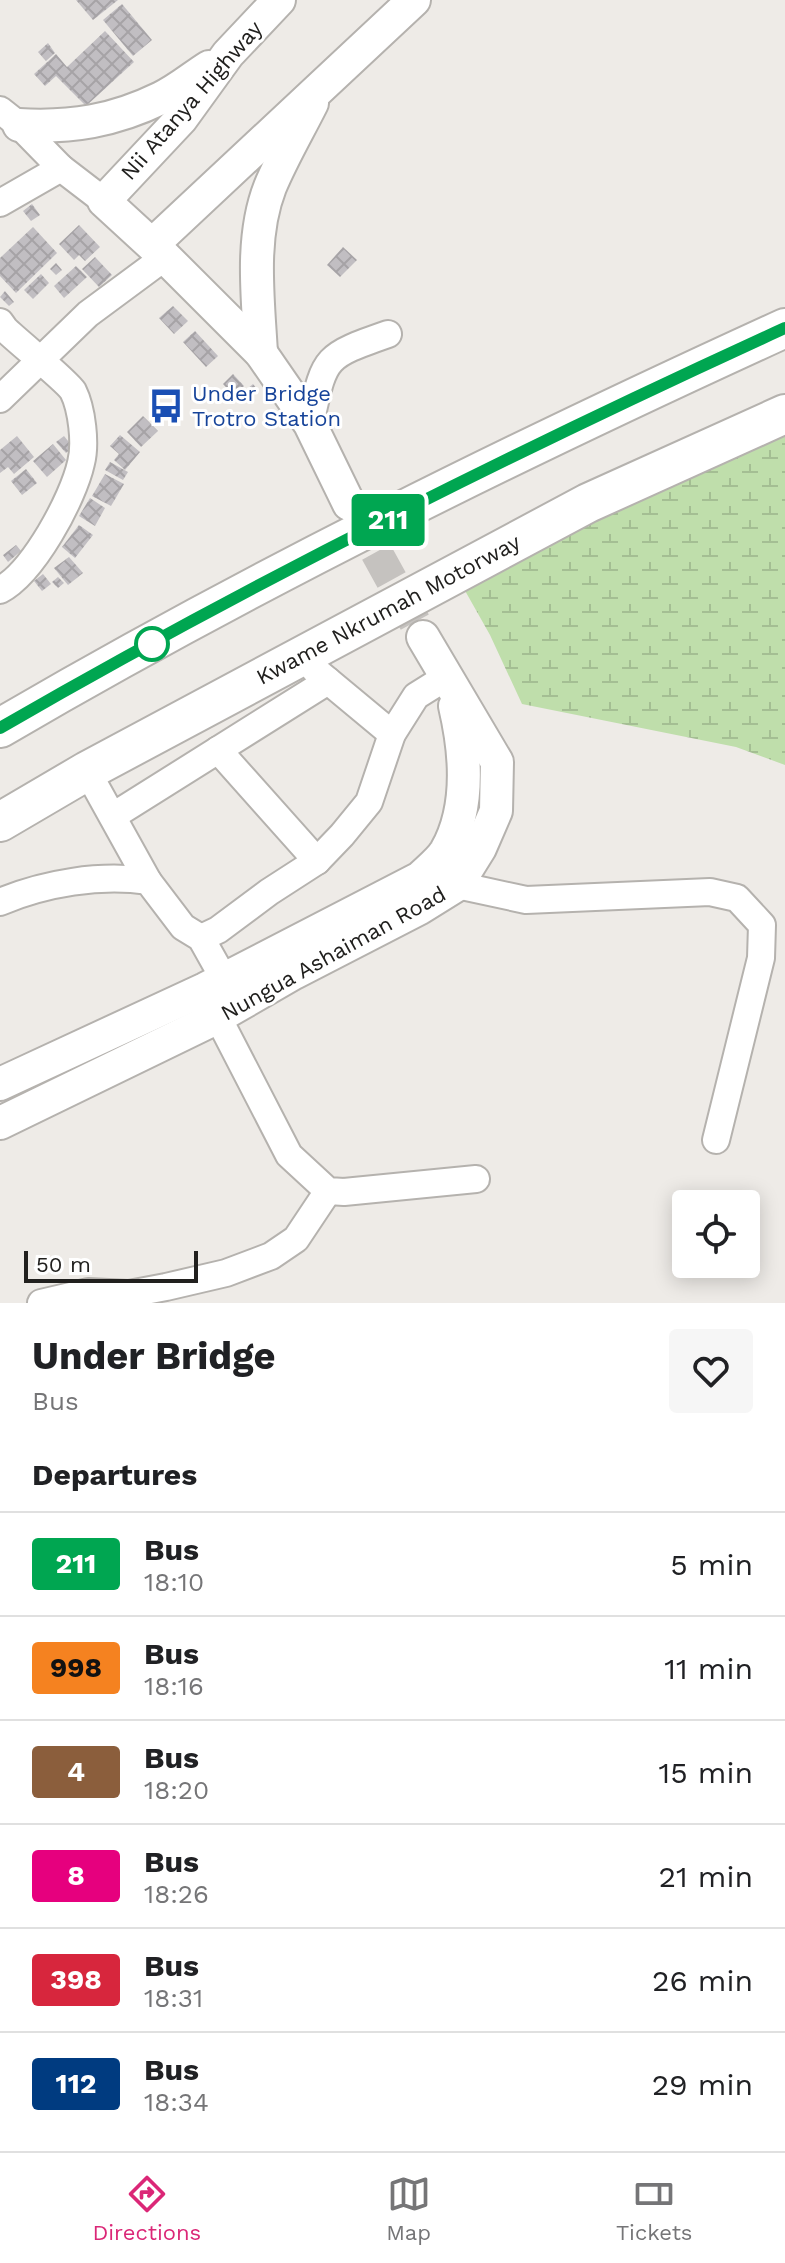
<!DOCTYPE html>
<style>
body{margin:0;font-family:"Work Sans",sans-serif;background:#f6f6f6;color:#202124;height:100vh;display:flex;flex-direction:column;font-size:30px;white-space:nowrap}
*{box-sizing:border-box;margin:0}
p{font-size:26px;color:#757577}
.icon{flex:none;width:44px;height:44px;fill:none;stroke:currentColor;stroke-width:2;stroke-linecap:round;stroke-linejoin:round}
.map{position:relative;height:1303px;overflow:hidden}
.side{display:flex;flex-direction:column;background:#fff;flex:1}
.side>*{flex:none}
.badge{padding:0 16px;border-radius:6px;font-size:28px;line-height:52px}
.buttons{position:absolute;left:672px;top:1190px;display:grid;gap:16px}
.buttons a{display:grid;place-items:center;width:88px;height:88px;border-radius:8px;background:#fff;box-shadow:0 4px 20px #0003;font-size:40px}
.scale{position:absolute;left:24px;bottom:20px;width:174px;box-sizing:border-box;padding-left:8px;border:4px solid #21201e;border-top:0;font-size:22px;line-height:28px;white-space:nowrap;color:#21201e;-webkit-text-stroke:6px #fff;paint-order:stroke}
.map>.badge{position:absolute;translate:-50% -50%;box-shadow:0 0 0 4px #fff}
h2{padding:0 32px;font-size:30px;line-height:72px}
.round{display:grid;place-items:center;flex:none;width:84px;height:84px;border-radius:8px;background:#f6f6f6}
.summary{display:flex;align-items:center;justify-content:space-between;height:136px;padding:0 32px}
h1{font-size:38px;font-weight:700;line-height:60px}
ul{padding:0;list-style:none}
li{display:flex;align-items:center;gap:24px;height:104px;padding:0 32px;border-top:2px solid #e0e0e0}
li div{flex:1}
li b{display:block;font-size:30px}
li em{font-style:normal}
li .badge{min-width:88px;font-weight:700;text-align:center}
.tab-bar{display:flex;justify-content:space-around;align-items:center;height:112px;border-top:2px solid #e0e0e0;background:#fff;font-size:22px;color:#757577}
.tab-bar a{display:grid;justify-items:center;gap:4px}
.tab-bar .active{color:#db2777}
.map>svg:first-child{display:block}
.wetland{fill:url(#wetland-marsh)}
.building{fill:url(#building-cross-hatch)}
.lines{fill:none;stroke-linecap:round;stroke-linejoin:round}
.major-tunnel{stroke:#c5c2bf;stroke-width:32;stroke-dasharray:32 16;stroke-linecap:butt}
.minor-casing{stroke:#b5b2ae;stroke-width:30}
.major-casing{stroke:#b5b2ae;stroke-width:36}
.highway-casing{stroke:#b5b2ae;stroke-width:42}
.minor{stroke:#fff;stroke-width:26}
.major{stroke:#fff;stroke-width:32}
.highway{stroke:#fff;stroke-width:38}
.line-casing{stroke:#fff;stroke-width:18}
.line{stroke:#00a651;stroke-width:12}
.stop-dot{fill:#fff;stroke:#00a651;stroke-width:4}
.labels{text-anchor:middle;stroke-width:6;stroke-linejoin:round;paint-order:stroke}
.street-label{font-size:22px;fill:#21201e;stroke:#fff}
.transit-label{font-size:22px;fill:#164399;stroke:#fff;text-anchor:start}
</style>
<div class="map">
<svg width="785" height="1303" viewBox="0 0 785 1303">
<defs>
<pattern id="wetland-marsh" width="20" height="14" patternUnits="userSpaceOnUse" patternTransform="scale(2)"><rect width="20" height="14" fill="#bfdeab"/><path d="M1 5h8M5 5V1M11 12h8M15 12V8" fill="none" stroke="#a4be93"/></pattern>
<pattern id="building-cross-hatch" width="8" height="8" patternUnits="userSpaceOnUse" patternTransform="scale(2)"><rect width="8" height="8" fill="#c1bec2"/><path d="M0 0l8 8M0 8l8-8" fill="none" stroke="#a6a3a6"/></pattern>
</defs>
<rect width="100%" height="100%" fill="#eeebe7"/>
<!-- wetland -->
<path class="wetland" d="M 785,425 L 785,765 L 736,747 L 522,704 L 490,635 L 459,580 Z"/>
<!-- building -->
<g class="building">
<path d="M 76,0 L 118,0 L 93,20 Z"/>
<path d="M 122,4 L 152,40 L 133,56 L 103,20 Z"/>
<path d="M 105,31 L 134,62 L 86,106 L 56,76 L 45,86 L 34,74 L 56,54 L 67,67 Z"/>
<path d="M 48,43 L 55,53 L 46,61 L 38,52 Z"/>
<path d="M 32,204 L 40,215 L 31,221 L 23,211 Z"/>
<path d="M 79,225 L 100,247 L 85,261 L 79,255 L 74,260 L 59,244 Z"/>
<path d="M 33,227 L 57,253 L 16,293 L 0,276 L 0,258 Z"/>
<path d="M 343,247 L 357,260 L 340,277 L 327,265 Z"/>
<path d="M 95,257 L 112,275 L 99,287 L 82,269 Z"/>
<path d="M 56,263 L 62,270 L 56,275 L 50,269 Z"/>
<path d="M 76,266 L 87,277 L 64,298 L 54,286 Z"/>
<path d="M 41,274 L 49,283 L 33,299 L 24,290 Z"/>
<path d="M 5,291 L 14,302 L 9,306 L 0,297 Z"/>
<path d="M 173,306 L 188,321 L 174,334 L 159,318 Z"/>
<path d="M 195,331 L 218,356 L 206,367 L 183,342 Z"/>
<path d="M 233,374 L 244,386 L 234,396 L 223,384 Z"/>
<path d="M 253,384 L 257,389 L 245,400 L 240,395 Z"/>
<path d="M 143,416 L 158,431 L 141,447 L 127,432 Z"/>
<path d="M 120,435 L 140,452 L 125,470 L 114,460 L 119,454 L 110,446 Z"/>
<path d="M 17,436 L 34,457 L 14,474 L 8,467 L 0,473 L 0,450 Z"/>
<path d="M 64,436 L 73,447 L 66,453 L 56,442 Z"/>
<path d="M 53,444 L 66,460 L 47,477 L 33,461 Z"/>
<path d="M 110,462 L 128,472 L 123,480 L 105,470 Z"/>
<path d="M 26,469 L 37,483 L 22,495 L 11,481 Z"/>
<path d="M 105,474 L 124,484 L 111,506 L 92,496 Z"/>
<path d="M 90,498 L 105,508 L 95,526 L 79,516 Z"/>
<path d="M 79,525 L 93,535 L 75,558 L 62,547 Z"/>
<path d="M 16,545 L 21,551 L 8,562 L 3,555 Z"/>
<path d="M 69,557 L 83,573 L 68,585 L 54,568 Z"/>
<path d="M 43,574 L 51,584 L 42,591 L 34,581 Z"/>
<path d="M 58,577 L 64,583 L 58,588 L 52,582 Z"/>
</g>
<g class="lines">
<!-- major-tunnel -->
<path class="major-tunnel" d="M 353,510 L 423,637"/>
<!-- minor casing -->
<g class="minor-casing">
<g id="minor">
<path d="M 0,110 L 19,125 L 61,168 L 104,201"/>
<path d="M 0,203 L 61,168"/>
<path d="M 0,322 L 5,329 C 17,341 67,381 73,391 C 82,409 86,444 81,463 C 73,499 33,573 0,590"/>
<path d="M 0,399 L 88,314 L 165,257"/>
<path d="M 310,424 C 325,357 322,357 388,334"/>
<path d="M 315,670 L 392,734"/>
<path d="M 218,750 L 317,861"/>
<path d="M 87,771 L 148,881"/>
<path d="M 113,816 L 328,681"/>
<path d="M 457,885 L 526,900 L 710,892 L 737,898 L 762,925 L 761,958 L 716,1140"/>
<path d="M 0,902 C 45,883 100,874 148,881 L 183,927 L 201,938 L 224,979"/>
<path d="M 201,938 L 218,930 L 269,892 L 317,861 L 342,835 L 369,802 L 392,734 L 416,696 L 448,676"/>
<path d="M 209,1000 L 289,1155 L 328,1191 L 344,1192 L 476,1179"/>
<path d="M 41,1303 L 88,1292 L 129,1294 L 166,1287 L 226,1273 L 271,1256 L 296,1239 L 328,1191"/>
</g>
</g>
<!-- major casing -->
<g class="major-casing">
<g id="major">
<path d="M 279,0 L 228,54 L 181,119 L 104,201 L 165,257 L 261,353 L 310,424 L 349,504"/>
<path d="M 19,125 C 71,128 114,121 161,98 C 178,90 193,77 209,67"/>
<path d="M 153,244 L 414,0"/>
<path d="M 261,353 C 258,299 250,238 270,187 C 282,158 298,131 312,103"/>
<path d="M 0,1084 L 205,989 L 420,878 C 428,870 440,861 446,851 C 471,807 466,753 455,706"/>
<path d="M 0,1123 L 216,1018 L 294,973 L 420,908 L 457,885 L 480,848 L 496,811 L 497,762 L 423,637"/>
</g>
</g>
<!-- highway casing -->
<g class="highway-casing">
<g id="highway">
<path d="M 0,728 C 253,580 518,450 785,328"/>
<path d="M 0,822 L 87,771 L 588,503 L 785,414"/>
</g>
</g>
<!-- minor -->
<use href="#minor" class="minor"/>
<!-- major -->
<use href="#major" class="major"/>
<!-- highway -->
<use href="#highway" class="highway"/>
</g>
<g class="lines">
<!-- line casing -->
<g class="line-casing">
<path id="line" d="M 0,728 C 254,581 518,450 785,328"/>
</g>
<!-- line -->
<use href="#line" class="line"/>
</g>
<!-- icons -->
<defs>
<g id="bus-bare" transform="scale(2.76)"><path d="M-5-6H5V4H4V6H2V4H-2V6H-4V4H-5ZM-3.5-4V0h7V-4ZM-3.5 1.2v1.5H-2V1.2ZM2 1.2v1.5H3.5V1.2Z" fill="#1a4fb4" stroke="#fff" stroke-width="2.5" paint-order="stroke"/></g>
</defs>
<g fill-rule="evenodd">
<use href="#bus-bare" x="166" y="406"/>
</g>
<!-- markers -->
<circle class="stop-dot" cx="152" cy="644" r="16"/>
<g class="labels">
<!-- street labels -->
<g class="street-label">
<text transform="translate(191 100) rotate(-49)" y="8">Nii Atanya Highway</text>
<text transform="translate(388 609) rotate(-28)" y="8">Kwame Nkrumah Motorway</text>
<text transform="translate(333 953) rotate(-29)" y="8">Nungua Ashaiman Road</text>
</g>
<!-- transit labels -->
<g class="transit-label">
<text x="192" y="401">Under Bridge<tspan x="192" dy="25">Trotro Station</tspan></text>
</g>
</g>
</svg>
<div class="buttons">
<a><svg class="icon" aria-label="locate" viewBox="0 0 24 24"><circle cx="12" cy="12" r="6"/><path d="M12 2v4M12 18v4M2 12h4M18 12h4"/></svg></a>
</div>
<div class="scale">50 m</div>
<b class="badge" style="left:388px;top:520px;background:#00a651;color:#fff">211</b>
</div>
<section class="side">
<div class="summary"><div><h1>Under Bridge</h1><p>Bus</p></div><a class="round"><svg class="icon" aria-label="heart" viewBox="0 0 24 24"><path d="M12 20l-8-8c-3-5 5-10 8-4 3-6 11-1 8 4z"/></svg></a></div>
<h2>Departures</h2>
<ul>
<li><span class="badge" style="background:#00a651;color:#fff">211</span><div><b>Bus</b><p>18:10</p></div><em>5 min</em></li>
<li><span class="badge" style="background:#f58220;color:#111">998</span><div><b>Bus</b><p>18:16</p></div><em>11 min</em></li>
<li><span class="badge" style="background:#8b5e3c;color:#fff">4</span><div><b>Bus</b><p>18:20</p></div><em>15 min</em></li>
<li><span class="badge" style="background:#e6007e;color:#fff">8</span><div><b>Bus</b><p>18:26</p></div><em>21 min</em></li>
<li><span class="badge" style="background:#d7263d;color:#fff">398</span><div><b>Bus</b><p>18:31</p></div><em>26 min</em></li>
<li><span class="badge" style="background:#003b80;color:#fff">112</span><div><b>Bus</b><p>18:34</p></div><em>29 min</em></li>
</ul>
</section>
<nav class="tab-bar">
<a class="active"><svg class="icon" aria-label="directions" viewBox="0 0 24 24"><path d="M12 3l9 9-9 9-9-9zM9 14v-3h6M13 9l2 2-2 2"/></svg>Directions</a>
<a><svg class="icon" aria-label="map" viewBox="0 0 24 24"><path d="M3 6l6-2 6 2 6-2v14l-6 2-6-2-6 2zM9 4v14M15 6v14"/></svg>Map</a>
<a><svg class="icon" aria-label="tickets" viewBox="0 0 24 24"><path d="M3 7h18v10H3zM15 7v10"/></svg>Tickets</a>
</nav>
